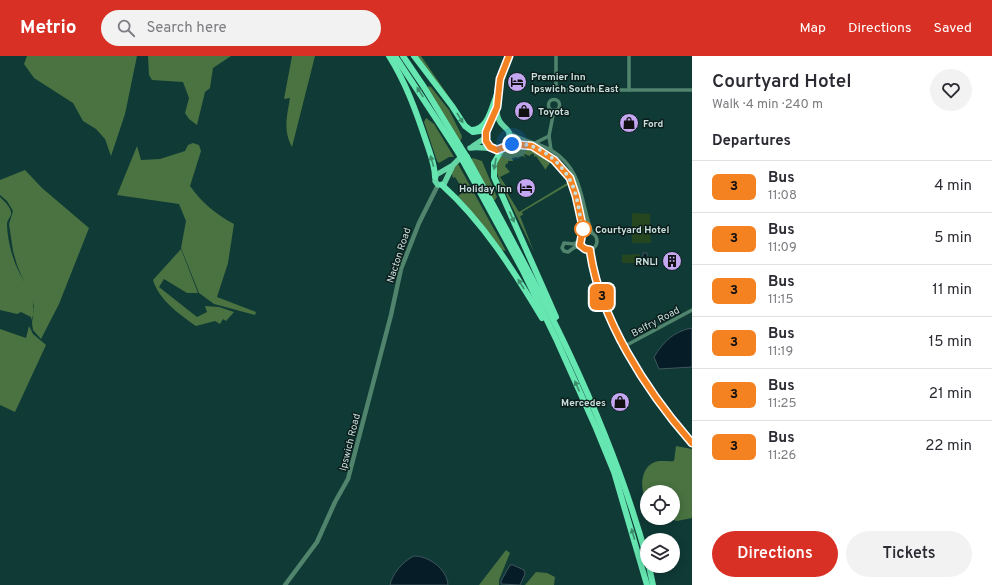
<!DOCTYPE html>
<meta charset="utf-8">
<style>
body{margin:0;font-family:Overpass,sans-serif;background:#f2f2f3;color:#2b2b33;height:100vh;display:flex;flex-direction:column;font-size:15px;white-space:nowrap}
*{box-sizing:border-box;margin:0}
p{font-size:13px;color:#7c7c81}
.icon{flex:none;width:22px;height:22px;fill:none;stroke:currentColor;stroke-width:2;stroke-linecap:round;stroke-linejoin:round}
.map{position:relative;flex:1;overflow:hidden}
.panel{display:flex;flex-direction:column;background:#fff;width:300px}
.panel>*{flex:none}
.badge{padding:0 8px;border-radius:6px;font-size:14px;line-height:26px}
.buttons{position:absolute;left:640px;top:429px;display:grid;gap:8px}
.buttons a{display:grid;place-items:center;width:40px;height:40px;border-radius:50%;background:#fff;box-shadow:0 2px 10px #0003;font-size:20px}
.you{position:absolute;width:20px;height:20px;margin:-10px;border:3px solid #fff;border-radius:50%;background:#1a73e8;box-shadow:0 0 0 6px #1a73e833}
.map>.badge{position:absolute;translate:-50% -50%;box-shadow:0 0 0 2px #fff}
h2{padding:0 20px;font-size:15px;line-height:36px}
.round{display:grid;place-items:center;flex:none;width:42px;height:42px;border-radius:21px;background:#f2f2f3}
.headline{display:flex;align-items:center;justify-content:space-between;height:68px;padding:0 20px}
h1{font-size:19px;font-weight:600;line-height:30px}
.button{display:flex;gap:8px;margin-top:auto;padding:8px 20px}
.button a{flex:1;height:46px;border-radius:24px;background:#d93025;color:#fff;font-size:16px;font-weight:600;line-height:46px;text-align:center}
.button a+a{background:#f2f2f3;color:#2b2b33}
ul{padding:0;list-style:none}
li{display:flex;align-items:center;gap:12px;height:52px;padding:0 20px;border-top:1px solid #e1e1e2}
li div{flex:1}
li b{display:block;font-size:15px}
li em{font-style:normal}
li .badge{min-width:44px;font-weight:700;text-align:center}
header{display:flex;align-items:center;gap:24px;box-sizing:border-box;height:56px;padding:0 20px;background:#d93025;color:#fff}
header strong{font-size:19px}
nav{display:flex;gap:22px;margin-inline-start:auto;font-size:14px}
.search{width:280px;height:36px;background:#f2f2f3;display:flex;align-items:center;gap:10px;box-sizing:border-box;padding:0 14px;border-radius:22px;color:#7c7c81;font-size:15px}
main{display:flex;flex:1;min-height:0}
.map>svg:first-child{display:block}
.green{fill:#26461f}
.forest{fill:#4a7341}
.water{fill:#061d27;stroke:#40575d}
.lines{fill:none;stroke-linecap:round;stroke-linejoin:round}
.minor{stroke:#51846c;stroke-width:3.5}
.tertiary{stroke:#51846c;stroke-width:4.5}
.primary{stroke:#64d5a5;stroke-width:5.5}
.trunk{stroke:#66e6b0;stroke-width:6}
.trunk-bridge{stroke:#66e6b0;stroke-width:6}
.oneway{fill:#3e8c6d}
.line-casing{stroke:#fff;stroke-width:9}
.line{stroke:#f58220;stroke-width:6}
.walk{stroke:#c9dfdc;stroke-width:4;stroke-dasharray:0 7.2}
.stop-dot{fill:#fff;stroke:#f58220;stroke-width:2}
.labels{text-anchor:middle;stroke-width:3;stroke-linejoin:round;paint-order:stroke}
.poi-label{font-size:10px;font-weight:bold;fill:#c9dfdc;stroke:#0c1e1c;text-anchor:start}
.stop-label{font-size:10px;font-weight:bold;fill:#c9dfdc;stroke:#0c1e1c;text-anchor:start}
.street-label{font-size:10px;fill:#c9dfdc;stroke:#0c1e1c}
</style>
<header>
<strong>Metrio</strong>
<div class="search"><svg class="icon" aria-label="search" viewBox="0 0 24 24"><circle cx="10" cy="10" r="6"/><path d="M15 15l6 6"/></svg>Search here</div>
<nav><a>Map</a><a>Directions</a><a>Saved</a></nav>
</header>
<main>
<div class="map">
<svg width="692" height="529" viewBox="0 0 692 529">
<rect width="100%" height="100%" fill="#0f3a36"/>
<!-- green -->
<g class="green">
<path d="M 632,157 L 650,158 L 651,187 L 632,187 Z"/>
<path d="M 640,198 L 640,207 L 622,207 L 622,199 Z"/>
</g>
<!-- forest -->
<g class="forest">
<path d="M 27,0 L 137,0 L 125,58 L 111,100 L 105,83 L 96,73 L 83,65 L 73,47 L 34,22 L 24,8 Z"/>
<path d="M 148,0 L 231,0 L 213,12 L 210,32 L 205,36 L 197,69 L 189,63 L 185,57 L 189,42 L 183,26 L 152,24 L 149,19 Z"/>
<path d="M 292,0 L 315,0 L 292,91 C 283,74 287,60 290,42 L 284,43 Z"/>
<path d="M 416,0 L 421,0 L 458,54 Z"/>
<path d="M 428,30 L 431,31 L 449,54 L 462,80 L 461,84 L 458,85 L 427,33 Z"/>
<path d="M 426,62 L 434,68 L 454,101 L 449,101 L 439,107 L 437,105 L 424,66 Z"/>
<path d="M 193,87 L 199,89 L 201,95 L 190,130 C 201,146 217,159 234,168 L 228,207 L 217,241 L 256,256 L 255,259 L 214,248 L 199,237 L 181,192 L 186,165 L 179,148 L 117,139 L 137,90 L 141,104 L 160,103 L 185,95 L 188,89 Z"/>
<path d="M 513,92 C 524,92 546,96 550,107 L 545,114 L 545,113 L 536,100 L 534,101 L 534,98 L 531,98 L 530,100 L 524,98 L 525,102 L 523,100 L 518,101 L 519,103 L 517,101 L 512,102 L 513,105 L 508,105 L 508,108 L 507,107 L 505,110 L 510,116 L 500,121 L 506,130 L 508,129 L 505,133 L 519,156 L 567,127 L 568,129 L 522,156 L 523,159 L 520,160 L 534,196 L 500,126 L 494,108 C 499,101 504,94 513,92 Z"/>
<path d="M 473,102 L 482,105 L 497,141 L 495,144 L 492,144 L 471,103 Z"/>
<path d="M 457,106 L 506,195 L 502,194 L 458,140 L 464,135 L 455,121 L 453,122 L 452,118 L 450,118 Z"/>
<path d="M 25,114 L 42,132 L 89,172 L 59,248 L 41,283 L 33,274 L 32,267 L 34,250 L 17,209 L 13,195 L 9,168 L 13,155 L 7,145 L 0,139 L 0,124 Z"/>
<path d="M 0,141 C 4,145 10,150 11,156 C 12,160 8,163 7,167 C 7,178 10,193 14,204 C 19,221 41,245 31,264 L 31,261 L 21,256 L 17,258 L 0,254 Z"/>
<path d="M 181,193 L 198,237 L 187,237 L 164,223 L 159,231 L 197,261 L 207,256 L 205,250 L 219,251 L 234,256 L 226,265 L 223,263 L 220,268 L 215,265 L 196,270 C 179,258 159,244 153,224 Z"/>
<path d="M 29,270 L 33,278 L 46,289 L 15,356 L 0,349 L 0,273 L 26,282 Z"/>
<path d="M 676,390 L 692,393 L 692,462 L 677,465 L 665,462 L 673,462 L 673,436 L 647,436 L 647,448 C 640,434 639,412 655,406 C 660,404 668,406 674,405 Z"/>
<path d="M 506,494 L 510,497 L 499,524 L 499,529 L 479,529 Z"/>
<path d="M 536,516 L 547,517 L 555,521 L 554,529 L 525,529 Z"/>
</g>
<!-- water -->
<g class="water">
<path d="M 643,197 L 647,197 L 648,210 L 643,210 Z"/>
<path d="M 692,272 L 692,311 L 659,313 L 654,301 C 663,286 674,275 692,272 Z"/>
<path d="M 414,500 C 429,500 447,513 448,529 L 390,529 C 392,518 403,505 414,500 Z"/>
<path d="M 510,509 L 513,509 L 524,514 L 525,518 L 520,529 L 501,528 L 501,525 Z"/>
</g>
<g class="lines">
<!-- minor -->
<g class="minor">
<path d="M 556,0 L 556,29 L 560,34 L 629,34"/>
<path d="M 629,0 L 629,34 L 692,34"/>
<circle cx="554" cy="49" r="5.5"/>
<path d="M 509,76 C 521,85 537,86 551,94 C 584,114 580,146 592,177"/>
<path d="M 535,87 L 549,80"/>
<path d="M 506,90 C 531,82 558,101 570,123 C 577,135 584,165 582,180"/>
<path d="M 551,94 L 549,80 L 554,54"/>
<circle cx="588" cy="185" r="9"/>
<path d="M 580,184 L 574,188 L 564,187 L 562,192 L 564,195 L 568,196 L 575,191 L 582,192"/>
<path d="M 590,194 C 599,262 647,336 692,387"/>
<path d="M 625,290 L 692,254"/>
</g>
<!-- tertiary -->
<path class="tertiary" d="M 285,529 L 317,486 L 335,446 L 348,423 L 391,259 L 401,213 L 419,167 L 438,129"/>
<!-- primary -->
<g class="primary">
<path d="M 473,90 L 485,82"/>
<path d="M 490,91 C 479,81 491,65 496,53"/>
<path d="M 470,92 C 484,89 502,99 509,85 L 509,76 C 506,71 501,69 499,64 C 491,45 501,17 509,0"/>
<path d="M 453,109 L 444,128 L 438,129 L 435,125 L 436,119 L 453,109 L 464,98"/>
</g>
<!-- trunk -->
<g class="trunk">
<path d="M 389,0 C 406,27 416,55 426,85 C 430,97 435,109 435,121"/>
<path d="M 395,0 L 456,93"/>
<path d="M 403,0 L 424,31 L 460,90"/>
<path d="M 414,0 L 452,50 L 465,70 L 473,76 L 487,74"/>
<path d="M 472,74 C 489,73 491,51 497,39"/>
<path d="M 502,93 L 494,107 L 494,121 L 556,261"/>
<path d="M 467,101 C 538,230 608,360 647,503"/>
<path d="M 463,105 L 522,213 L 557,285 L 596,372 L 614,416 L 647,529"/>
<path d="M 442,129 C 484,167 513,214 542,262"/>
<path d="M 649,510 L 653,529"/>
</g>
<!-- trunk-bridge -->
<g class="trunk-bridge">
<path d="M 460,90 L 467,101"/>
<path d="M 456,93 L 463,105"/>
</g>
</g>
<!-- one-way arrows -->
<defs><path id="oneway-solid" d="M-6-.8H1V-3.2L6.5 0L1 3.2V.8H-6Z"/></defs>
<g class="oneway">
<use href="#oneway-solid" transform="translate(420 36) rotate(-123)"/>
<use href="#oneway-solid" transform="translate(460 62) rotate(58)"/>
<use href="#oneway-solid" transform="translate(432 105) rotate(-106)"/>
<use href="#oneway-solid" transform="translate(495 108) rotate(101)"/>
<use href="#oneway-solid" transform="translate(512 161) rotate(66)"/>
<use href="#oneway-solid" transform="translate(521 228) rotate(-122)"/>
<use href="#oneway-solid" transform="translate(577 330) rotate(-114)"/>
<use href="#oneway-solid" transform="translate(633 478) rotate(-106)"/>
</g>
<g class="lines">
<!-- line casing -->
<g class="line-casing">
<path id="line" d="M 509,0 L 500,23 L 497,51 L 486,76 L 486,85 L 490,91 L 497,94 L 512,88 L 532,90 L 554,104 L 570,122 L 576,140 L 583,172 L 580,189 L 585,193 L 590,194 C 599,262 647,336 692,387"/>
</g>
<!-- line -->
<use href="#line" class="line"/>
<!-- walk -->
<path class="walk" d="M 512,88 C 542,85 570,113 576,140 C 579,151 580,162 583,173"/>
</g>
<!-- icons -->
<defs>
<g id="hotel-disc" transform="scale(1)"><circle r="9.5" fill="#c4a7f1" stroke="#0c1e1c"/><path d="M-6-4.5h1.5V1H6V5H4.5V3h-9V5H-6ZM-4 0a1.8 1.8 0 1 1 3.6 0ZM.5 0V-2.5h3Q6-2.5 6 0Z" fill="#111"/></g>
<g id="shop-disc" transform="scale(1)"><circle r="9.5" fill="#c4a7f1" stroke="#0c1e1c"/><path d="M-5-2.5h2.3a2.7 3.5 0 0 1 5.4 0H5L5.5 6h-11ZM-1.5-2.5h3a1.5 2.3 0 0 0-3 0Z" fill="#111"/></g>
<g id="building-disc" transform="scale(1)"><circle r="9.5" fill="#c4a7f1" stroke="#0c1e1c"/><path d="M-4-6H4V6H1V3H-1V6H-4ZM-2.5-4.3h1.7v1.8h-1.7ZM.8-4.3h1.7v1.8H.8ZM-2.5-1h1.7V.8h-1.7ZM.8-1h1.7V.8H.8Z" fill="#111"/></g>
</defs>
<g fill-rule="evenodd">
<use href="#hotel-disc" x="517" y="26"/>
<use href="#shop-disc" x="524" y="55"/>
<use href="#shop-disc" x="629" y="67"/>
<use href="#hotel-disc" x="526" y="132"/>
<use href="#building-disc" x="672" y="205"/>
<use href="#shop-disc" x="620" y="346"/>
</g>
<!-- markers -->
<circle class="stop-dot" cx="583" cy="173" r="8"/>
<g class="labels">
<!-- poi labels -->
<g class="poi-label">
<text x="531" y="24">Premier Inn<tspan x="531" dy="12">Ipswich South East</tspan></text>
<text x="538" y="59">Toyota</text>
<text x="643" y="71">Ford</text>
<text x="512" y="136" text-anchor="end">Holiday Inn</text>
<text x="658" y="209" text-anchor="end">RNLI</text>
<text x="606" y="350" text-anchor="end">Mercedes</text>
</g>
<!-- stop labels -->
<g class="stop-label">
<text x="595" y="177">Courtyard Hotel</text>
</g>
<!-- street labels -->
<g class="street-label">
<text transform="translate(398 199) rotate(-72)" y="4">Nacton Road</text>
<text transform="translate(655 265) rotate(-28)" y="4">Belfry Road</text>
<text transform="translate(349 386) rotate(-76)" y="4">Ipswich Road</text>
</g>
</g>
</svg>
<div class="buttons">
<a><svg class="icon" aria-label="locate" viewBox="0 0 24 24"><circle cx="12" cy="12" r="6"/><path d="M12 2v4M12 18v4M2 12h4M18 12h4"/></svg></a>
<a><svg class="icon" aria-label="layers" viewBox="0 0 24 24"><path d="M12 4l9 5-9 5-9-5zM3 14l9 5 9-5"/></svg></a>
</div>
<div class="you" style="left:512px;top:88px"></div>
<b class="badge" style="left:602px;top:241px;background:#f58220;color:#111">3</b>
</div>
<section class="panel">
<div class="headline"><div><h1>Courtyard Hotel</h1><p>Walk · 4 min · 240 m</p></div><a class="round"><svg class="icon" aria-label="heart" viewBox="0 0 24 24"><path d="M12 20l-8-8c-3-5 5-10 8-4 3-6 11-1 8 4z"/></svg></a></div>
<h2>Departures</h2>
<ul>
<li><span class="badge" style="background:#f58220;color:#111">3</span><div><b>Bus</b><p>11:08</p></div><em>4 min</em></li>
<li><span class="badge" style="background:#f58220;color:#111">3</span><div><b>Bus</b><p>11:09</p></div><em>5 min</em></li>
<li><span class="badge" style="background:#f58220;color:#111">3</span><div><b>Bus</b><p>11:15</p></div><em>11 min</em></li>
<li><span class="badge" style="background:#f58220;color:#111">3</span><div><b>Bus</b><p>11:19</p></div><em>15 min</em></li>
<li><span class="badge" style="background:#f58220;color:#111">3</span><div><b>Bus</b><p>11:25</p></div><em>21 min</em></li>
<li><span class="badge" style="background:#f58220;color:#111">3</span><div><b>Bus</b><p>11:26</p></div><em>22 min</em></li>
</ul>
<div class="button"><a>Directions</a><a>Tickets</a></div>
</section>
</main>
